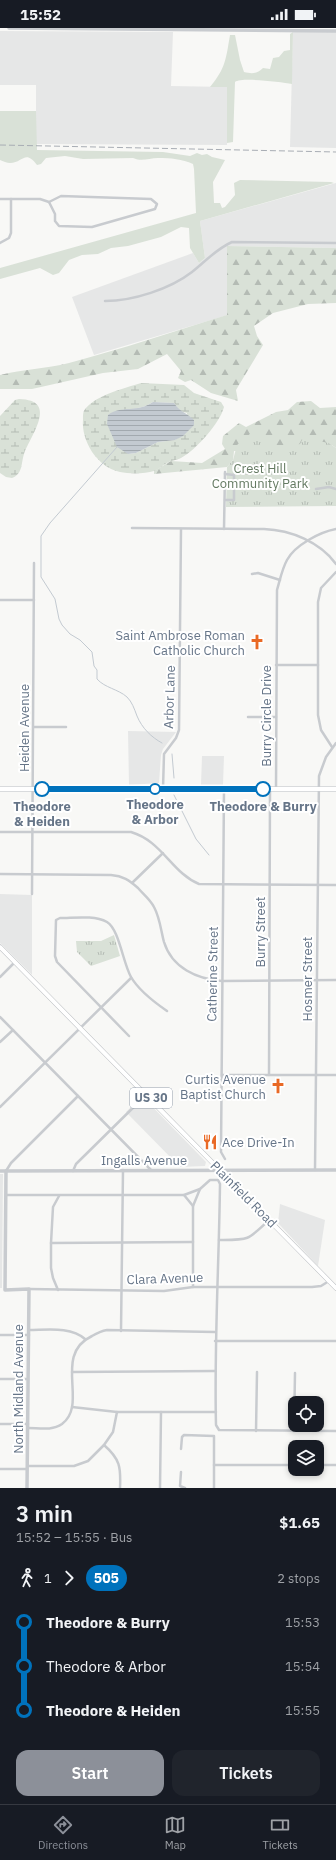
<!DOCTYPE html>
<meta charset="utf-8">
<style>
body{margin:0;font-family:"IBM Plex Sans",sans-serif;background:#20242c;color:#f1f3f6;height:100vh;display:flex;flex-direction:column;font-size:15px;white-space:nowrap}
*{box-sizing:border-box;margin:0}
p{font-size:13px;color:#9ea1a6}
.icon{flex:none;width:22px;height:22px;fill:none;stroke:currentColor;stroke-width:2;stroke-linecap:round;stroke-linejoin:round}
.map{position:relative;height:1460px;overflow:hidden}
.side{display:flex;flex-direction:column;background:#171b24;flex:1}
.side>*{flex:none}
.badge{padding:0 8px;border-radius:13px;font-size:14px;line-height:26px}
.tools{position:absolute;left:288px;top:1368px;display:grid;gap:8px}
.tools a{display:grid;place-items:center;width:36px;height:36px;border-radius:8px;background:#171b24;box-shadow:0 2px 6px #0003;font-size:20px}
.map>.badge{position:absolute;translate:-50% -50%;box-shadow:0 0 0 2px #fff}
.legs{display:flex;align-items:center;gap:6px;height:44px;padding:0 16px;font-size:13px}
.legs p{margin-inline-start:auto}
.summary{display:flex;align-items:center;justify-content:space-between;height:68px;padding:0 16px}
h1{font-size:22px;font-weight:600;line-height:30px}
.action{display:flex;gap:8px;margin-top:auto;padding:8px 16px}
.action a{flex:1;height:46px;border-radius:12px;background:#8c9099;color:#fff;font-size:16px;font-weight:600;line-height:46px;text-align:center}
.action a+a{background:#20242c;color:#f1f3f6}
ul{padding:0 16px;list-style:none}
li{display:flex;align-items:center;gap:14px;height:44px;font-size:15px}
li i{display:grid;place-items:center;width:6px;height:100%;margin:0 5px;background:currentColor}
li i::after{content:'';width:10px;height:10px;margin:-5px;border:3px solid;border-radius:50%;background:#171b24}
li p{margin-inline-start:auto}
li:first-child i{background:linear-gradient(#0000 50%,currentColor 0)}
li:last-child i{background:linear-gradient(currentColor 50%,#0000 0)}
.status{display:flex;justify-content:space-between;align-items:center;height:28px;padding:0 20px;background:#171b24;direction:ltr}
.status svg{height:11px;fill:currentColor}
.tabs{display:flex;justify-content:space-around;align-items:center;height:56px;border-top:1px solid #363941;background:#171b24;font-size:11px;color:#9ea1a6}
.tabs a{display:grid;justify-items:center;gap:2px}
.tabs .active{color:#8c9099}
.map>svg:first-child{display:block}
.built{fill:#e6e7e7}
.grass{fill:#d9e1d7}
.forest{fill:url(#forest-firs)}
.wetland{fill:url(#wetland-marsh);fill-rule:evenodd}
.park{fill:url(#park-tufts)}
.water{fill:url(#water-rules)}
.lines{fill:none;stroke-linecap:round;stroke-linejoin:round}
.stream{stroke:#c3cad1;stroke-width:1}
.secondary-casing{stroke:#babec4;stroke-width:5}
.primary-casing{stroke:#bbbec2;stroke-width:5}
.minor{stroke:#c8cbcf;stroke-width:2.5}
.tertiary{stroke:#c8cbcf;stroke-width:3.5}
.secondary{stroke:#fff;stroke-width:4}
.primary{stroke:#fff;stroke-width:4}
.rail{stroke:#a8adb4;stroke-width:1;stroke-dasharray:6 3;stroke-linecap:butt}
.line-1-casing{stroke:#fff;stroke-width:9}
.line-1{stroke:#0072bc;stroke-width:6}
.stop-1-dot{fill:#fff;stroke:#0072bc;stroke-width:2}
.labels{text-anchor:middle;stroke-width:4;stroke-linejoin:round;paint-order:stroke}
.shield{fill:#fff;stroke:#949eac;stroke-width:1}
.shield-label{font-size:12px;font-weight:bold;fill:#667588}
.park-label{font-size:13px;fill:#647a62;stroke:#fff}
.poi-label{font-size:13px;fill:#667588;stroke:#fff;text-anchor:end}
.street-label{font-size:13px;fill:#667588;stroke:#fff}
.stop-label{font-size:13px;font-weight:bold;fill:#667588;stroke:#fff}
</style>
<div class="status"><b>15:52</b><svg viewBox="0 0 49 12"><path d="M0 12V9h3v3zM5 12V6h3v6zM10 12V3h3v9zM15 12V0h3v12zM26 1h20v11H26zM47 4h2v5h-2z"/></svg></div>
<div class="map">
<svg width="336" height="1460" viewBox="0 0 336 1460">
<defs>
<pattern id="forest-firs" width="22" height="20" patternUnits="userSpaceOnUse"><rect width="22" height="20" fill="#d9e1d7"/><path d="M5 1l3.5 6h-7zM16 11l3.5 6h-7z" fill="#b4bbb4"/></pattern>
<pattern id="wetland-marsh" width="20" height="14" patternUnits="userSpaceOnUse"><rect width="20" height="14" fill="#d9e1d7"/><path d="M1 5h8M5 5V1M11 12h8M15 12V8" fill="none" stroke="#b4bbb4"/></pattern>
<pattern id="park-tufts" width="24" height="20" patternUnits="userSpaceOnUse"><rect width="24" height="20" fill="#d9e1d7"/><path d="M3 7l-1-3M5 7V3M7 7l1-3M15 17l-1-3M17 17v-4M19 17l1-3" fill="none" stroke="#b4bbb4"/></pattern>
<pattern id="water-rules" width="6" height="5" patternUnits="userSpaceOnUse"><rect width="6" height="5" fill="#c3cad1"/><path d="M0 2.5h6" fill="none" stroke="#a2a9af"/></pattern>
</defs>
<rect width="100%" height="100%" fill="#f8f8f6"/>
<!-- built -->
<g class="built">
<path d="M 0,3 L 173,4 L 171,58 L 227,59 L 227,117 L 36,116 L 36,57 L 0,57 Z"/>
<path d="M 293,4 L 336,4 L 336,120 L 290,119 Z"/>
<path d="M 336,155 L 336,220 L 227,218 L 228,287 L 94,327 L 72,269 L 193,225 L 199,235 L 205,230 L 200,193 Z"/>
<path d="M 128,703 L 176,704 L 163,721 L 161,727 L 159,755 L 129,757 Z"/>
<path d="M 202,728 L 224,728 L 223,757 L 201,757 Z"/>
<path d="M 0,866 L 32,867 L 32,947 L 0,915 Z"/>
<path d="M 142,1068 L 206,1134 L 205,1138 L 180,1139 L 126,1084 Z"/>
<path d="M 0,1146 L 3,1146 L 2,1260 L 0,1260 Z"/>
<path d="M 280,1176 L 325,1192 L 318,1238 L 278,1195 Z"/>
</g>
<!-- grass -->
<g class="grass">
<path d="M 293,4 L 292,56 C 281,54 242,49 235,54 L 233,114 L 227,115 L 227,59 L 210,59 C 226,40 226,30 230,7 L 235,7 L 240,32 L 244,44 C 252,46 257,46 263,40 L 270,41 L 273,30 L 279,29 L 284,23 L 290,22 L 290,6 Z"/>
<path d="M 0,83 L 36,83 L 37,122 L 163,124 L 190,128 L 197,125 L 202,127 L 207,126 L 212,129 L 225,132 L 213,154 L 214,175 L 220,175 L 222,180 L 225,179 L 235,167 L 234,155 L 240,152 L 331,154 L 334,155 L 200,193 L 205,230 L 199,235 L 190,220 L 189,200 L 181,199 L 161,209 L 128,218 L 111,220 L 98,226 L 82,227 L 69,232 L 59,245 L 53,247 L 40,240 L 0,251 L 0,240 L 196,185 L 194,141 L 193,136 C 182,131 171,130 158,130 C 149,130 142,134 133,130 L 83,131 L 65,128 L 46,130 L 41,136 L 37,137 C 25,121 23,135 10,135 C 7,135 3,133 0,132 Z"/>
</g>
<!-- forest -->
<g class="forest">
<path d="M 227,218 L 336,220 L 336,275 L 308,276 L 273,285 L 254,298 L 257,308 L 263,317 L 236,362 L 238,373 L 211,365 L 191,352 L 185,354 L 178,350 L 181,343 L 167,326 L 138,341 L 103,345 L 32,361 L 0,361 L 0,347 C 23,341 46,341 69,335 C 122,321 175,303 227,287 Z"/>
<path d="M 311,373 L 320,380 L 336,379 L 336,420 L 329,415 L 301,423 L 234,423 L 233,432 L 227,439 L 154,446 L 154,443 L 171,433 L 202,435 L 225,421 L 222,416 L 223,408 L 239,395 L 246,399 L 276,384 L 288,382 L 297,374 Z"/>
</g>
<!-- wetland -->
<g class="wetland">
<path d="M 141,355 L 184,357 L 194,365 L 221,374 L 224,379 C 220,395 196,422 181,430 C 177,432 172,432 167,435 C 163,437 159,441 154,443 C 145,446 129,446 120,444 C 97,439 81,413 83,391 C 83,386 83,383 86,380 C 97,367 125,360 141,355 ZM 153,374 L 174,375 L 180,383 L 187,385 L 188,402 L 175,412 L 158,414 L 136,425 L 128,426 L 112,385 C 126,380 140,383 153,374 Z"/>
<path d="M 19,371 C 59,372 31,407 24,426 C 21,435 23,446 12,450 L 6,449 L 0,445 L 0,388 L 15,372 Z"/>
</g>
<!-- park -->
<g class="park">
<path d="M 251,405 C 272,418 275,423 300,416 L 303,410 L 329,415 L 336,420 L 336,478 L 226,479 L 227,439 L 233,432 L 237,417 Z"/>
<path d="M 114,907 L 120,928 L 91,938 L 77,924 L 76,913 L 101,913 Z"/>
</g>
<!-- water -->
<path class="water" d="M 153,374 L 174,375 C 181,385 186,384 194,392 L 194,397 L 183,408 L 175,412 L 158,414 L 136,425 L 128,426 L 117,419 L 107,396 L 108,387 C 121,377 137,385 153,374 Z"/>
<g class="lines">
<!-- stream -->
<g class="stream">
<path d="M 117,419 L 50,495 L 41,508 L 41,549 L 55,571 L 59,591 L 62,597 L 70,606 L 80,612 L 92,624 L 94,638 L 97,642 L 97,651 C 105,660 118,661 127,669 C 132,674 134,680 137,688 C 142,700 151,709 162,715"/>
<path d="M 172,726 L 174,750"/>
<path d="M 174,767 L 196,811 L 209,827"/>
</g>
<!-- secondary casing -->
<g class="secondary-casing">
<path id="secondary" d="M 0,761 L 336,761"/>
</g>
<!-- primary casing -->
<g class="primary-casing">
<path id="primary" d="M 0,919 L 336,1260"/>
</g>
<!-- minor -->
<g class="minor">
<path d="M 61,168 L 151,171 L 157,176 L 155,181 L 92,199 L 59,198 L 55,193 L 55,186 L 49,174 Z"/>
<path d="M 0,171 L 40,171 L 49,174"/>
<path d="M 0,215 L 9,210 L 11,205 L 11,171"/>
<path d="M 105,273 C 133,273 170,261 192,244 C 206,233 216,221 232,214 L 336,215"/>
<path d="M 316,461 L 329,459 L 336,461"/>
<path d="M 225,472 L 234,472 L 234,447 L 225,446"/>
<path d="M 132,500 L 264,501 C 291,502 320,514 336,536"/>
<path d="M 224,501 L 225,444"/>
<path d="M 252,546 L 258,545 L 280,552"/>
<path d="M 0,572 L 34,572"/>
<path d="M 276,637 L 318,637"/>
<path d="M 248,689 L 276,689"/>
<path d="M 34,699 L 66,699"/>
<path d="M 332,719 L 321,702 L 318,687 L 318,574 L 321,560 L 336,544"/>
<path d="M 163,761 L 164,726 L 176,710 L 179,702 L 181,501"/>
<path d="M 224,761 L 221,1124 L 225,1131"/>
<path d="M 276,761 L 277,562 C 280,552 282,541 287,532 C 295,517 320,504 336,501"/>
<path d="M 0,804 L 131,804 C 162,813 172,845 199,856 L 336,857"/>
<path d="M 0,846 L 111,847 C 123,848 129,852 138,860 C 143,866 150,871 154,879 C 160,890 161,903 164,914 C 172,940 197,951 222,953 L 336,952"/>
<path d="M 132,855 L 163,825"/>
<path d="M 32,866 L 34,535"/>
<path d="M 0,949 L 15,934"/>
<path d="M 0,989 L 151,1142"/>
<path d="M 129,1008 L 57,934 L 55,928 L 56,892 L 60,890 C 74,890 94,887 107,894 C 119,901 123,935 131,949 C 139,963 154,974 167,983"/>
<path d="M 0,1014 L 13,1002"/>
<path d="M 222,1047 L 336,1047"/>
<path d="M 269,1047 L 270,761"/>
<path d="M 0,1079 L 131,950"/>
<path d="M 315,1142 L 319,748 L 326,729 L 336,715"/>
<path d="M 6,1143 L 11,1135 L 78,1068"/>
<path d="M 73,1143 L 76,1136 L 146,1067"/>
<path d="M 6,1167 L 184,1167 L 200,1161 L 210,1152 L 218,1152 L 220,1156 C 219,1237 214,1317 216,1397 L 219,1402 L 336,1403"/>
<path d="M 184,1167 L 193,1178 L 193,1259"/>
<path d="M 193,1178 L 200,1161"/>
<path d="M 219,1212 C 249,1212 247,1213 269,1192"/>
<path d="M 51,1215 L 193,1214"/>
<path d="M 29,1261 L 164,1263 L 193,1259 L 312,1259 L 321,1258 L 329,1253"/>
<path d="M 58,1262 L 53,1250 L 51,1240 L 51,1215 L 53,1179 L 59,1168"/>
<path d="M 29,1302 C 46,1302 71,1298 85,1311"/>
<path d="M 121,1303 L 123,1142"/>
<path d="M 0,1307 L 29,1307"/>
<path d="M 215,1313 L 336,1313"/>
<path d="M 72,1344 L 215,1343"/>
<path d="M 0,1351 L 28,1351"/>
<path d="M 72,1379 L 117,1384 L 216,1384"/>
<path d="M 0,1396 L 28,1396"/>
<path d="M 28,1400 C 39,1400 52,1403 62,1396 C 89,1376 52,1327 92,1308 C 97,1305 101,1303 107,1302 L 215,1304"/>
<path d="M 256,1403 L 257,1344"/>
<path d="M 294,1403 L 295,1345"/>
<path d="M 104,1417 C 120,1431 121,1439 120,1460"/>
<path d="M 181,1421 L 182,1409 L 184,1407 L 214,1408 L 214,1460"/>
<path d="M 214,1437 L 295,1437"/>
<path d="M 317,1437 L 336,1437"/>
<path d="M 28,1438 L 74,1438 L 88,1433 L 104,1417 L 113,1404 L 117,1384"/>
<path d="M 0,1441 L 27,1441"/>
<path d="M 181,1444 L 180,1458 L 185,1460"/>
<path d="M 160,1460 L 161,1384"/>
</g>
<!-- tertiary -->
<g class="tertiary">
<path d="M 9,0 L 336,3"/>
<path d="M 0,1143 L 336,1142"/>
<path d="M 6,1143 L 5,1262 L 29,1261 L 27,1460"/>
</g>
<!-- secondary -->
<use href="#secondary" class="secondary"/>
<!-- primary -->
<use href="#primary" class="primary"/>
<!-- rail -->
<path class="rail" d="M 0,117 L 336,124"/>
</g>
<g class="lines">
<!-- line-1 casing -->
<g class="line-1-casing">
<path id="line-1" d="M 42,761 L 263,761"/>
</g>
<!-- line-1 -->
<use href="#line-1" class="line-1"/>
</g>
<!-- icons -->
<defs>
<g id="church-bare" transform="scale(1.2)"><path d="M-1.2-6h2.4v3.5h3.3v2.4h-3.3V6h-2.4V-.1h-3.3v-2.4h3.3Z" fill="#e96925" stroke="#fff" stroke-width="2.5" paint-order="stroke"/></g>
<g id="restaurant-bare" transform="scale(1.2)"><path d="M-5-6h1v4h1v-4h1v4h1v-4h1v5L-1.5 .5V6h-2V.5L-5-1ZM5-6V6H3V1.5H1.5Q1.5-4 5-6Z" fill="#e96925" stroke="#fff" stroke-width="2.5" paint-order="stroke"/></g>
</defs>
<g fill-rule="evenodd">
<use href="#church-bare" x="257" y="614"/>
<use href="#church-bare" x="278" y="1058"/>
<use href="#restaurant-bare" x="210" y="1114"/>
</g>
<!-- markers -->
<g class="stop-1-dot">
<circle cx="42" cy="761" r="7"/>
<circle cx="155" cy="761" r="5"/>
<circle cx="263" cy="761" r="7"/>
</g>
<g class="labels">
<!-- shield labels -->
<rect class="shield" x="130" y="1060" width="42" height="20" rx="3"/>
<g class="shield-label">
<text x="151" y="1074">US 30</text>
</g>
<!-- park labels -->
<g class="park-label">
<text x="260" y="445">Crest Hill<tspan x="260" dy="15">Community Park</tspan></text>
</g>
<!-- poi labels -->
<g class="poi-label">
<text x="245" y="612">Saint Ambrose Roman<tspan x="245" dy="15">Catholic Church</tspan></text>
<text x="266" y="1056">Curtis Avenue<tspan x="266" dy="15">Baptist Church</tspan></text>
<text x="222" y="1119" text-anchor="start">Ace Drive-In</text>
</g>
<!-- street labels -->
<g class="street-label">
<text transform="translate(169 669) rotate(-88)" y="5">Arbor Lane</text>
<text transform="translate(266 688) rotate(-90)" y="5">Burry Circle Drive</text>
<text transform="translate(24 700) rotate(-90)" y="5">Heiden Avenue</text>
<text transform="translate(260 904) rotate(-90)" y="5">Burry Street</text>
<text transform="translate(212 946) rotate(-89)" y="5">Catherine Street</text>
<text transform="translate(307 951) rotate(-90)" y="5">Hosmer Street</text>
<text x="144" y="1137">Ingalls Avenue</text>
<text transform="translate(244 1166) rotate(45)" y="5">Plainfield Road</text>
<text transform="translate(165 1250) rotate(-2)" y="5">Clara Avenue</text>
<text transform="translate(18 1361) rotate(-90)" y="5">North Midland Avenue</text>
</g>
<!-- stop labels -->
<g class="stop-label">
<text x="155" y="781">Theodore<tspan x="155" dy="15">&amp; Arbor</tspan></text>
<text x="42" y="783">Theodore<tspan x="42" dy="15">&amp; Heiden</tspan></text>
<text x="263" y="783">Theodore &amp; Burry</text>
</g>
</g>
</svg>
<div class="tools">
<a><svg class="icon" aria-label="locate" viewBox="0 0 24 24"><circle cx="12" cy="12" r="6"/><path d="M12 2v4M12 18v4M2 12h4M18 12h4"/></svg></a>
<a><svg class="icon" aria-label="layers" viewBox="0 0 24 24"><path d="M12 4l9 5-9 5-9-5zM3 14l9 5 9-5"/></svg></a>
</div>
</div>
<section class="side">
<div class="summary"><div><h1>3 min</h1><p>15:52 – 15:55 · Bus</p></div><b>$1.65</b></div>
<div class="legs"><svg class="icon" aria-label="walk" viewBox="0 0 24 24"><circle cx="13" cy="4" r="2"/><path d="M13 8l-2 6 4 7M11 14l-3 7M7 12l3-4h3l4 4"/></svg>1<svg class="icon" aria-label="forward" viewBox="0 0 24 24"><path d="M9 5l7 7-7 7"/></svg><b class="badge" style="background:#0072bc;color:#fff">505</b><p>2 stops</p></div>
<ul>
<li><i style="color:#0072bc"></i><b>Theodore &amp; Burry</b><p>15:53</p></li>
<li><i style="color:#0072bc"></i><span>Theodore &amp; Arbor</span><p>15:54</p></li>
<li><i style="color:#0072bc"></i><b>Theodore &amp; Heiden</b><p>15:55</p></li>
</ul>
<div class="action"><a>Start</a><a>Tickets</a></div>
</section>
<nav class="tabs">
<a class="active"><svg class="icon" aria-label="directions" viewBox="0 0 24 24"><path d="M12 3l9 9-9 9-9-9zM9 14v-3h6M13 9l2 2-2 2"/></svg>Directions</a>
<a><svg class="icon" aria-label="map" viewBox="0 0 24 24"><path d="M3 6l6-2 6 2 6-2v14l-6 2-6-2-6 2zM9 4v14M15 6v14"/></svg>Map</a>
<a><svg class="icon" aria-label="tickets" viewBox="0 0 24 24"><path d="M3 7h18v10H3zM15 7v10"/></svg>Tickets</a>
</nav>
